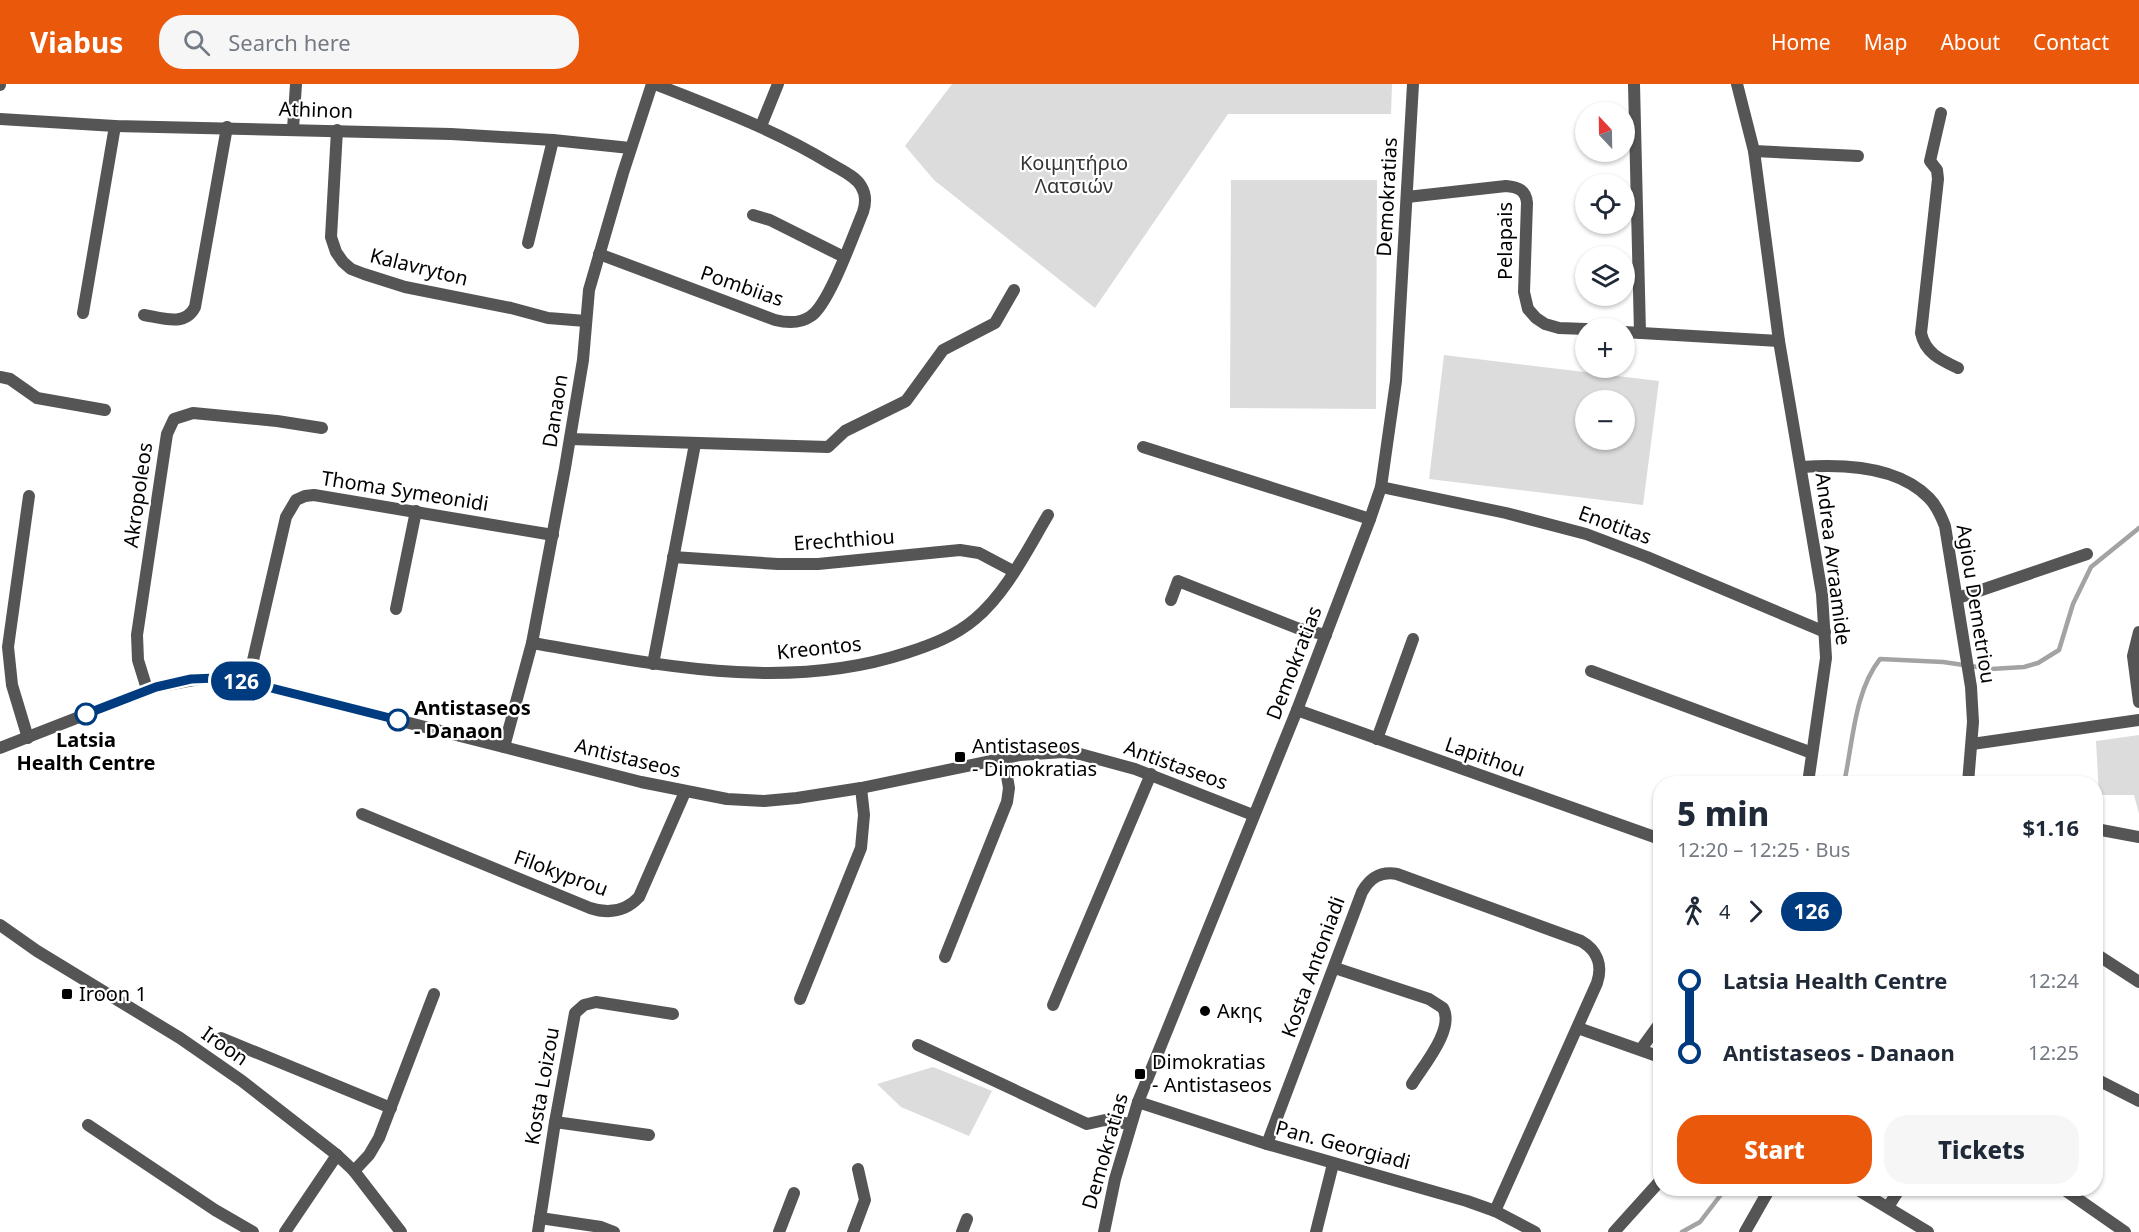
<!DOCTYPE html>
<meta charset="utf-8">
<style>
body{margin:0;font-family:"Noto Sans",sans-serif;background:#f6f6f7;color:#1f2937;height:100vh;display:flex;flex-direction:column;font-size:22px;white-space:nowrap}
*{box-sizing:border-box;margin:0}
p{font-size:20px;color:#747a83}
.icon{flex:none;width:33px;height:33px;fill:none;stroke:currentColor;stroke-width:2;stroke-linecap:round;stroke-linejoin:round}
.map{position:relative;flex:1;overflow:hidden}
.details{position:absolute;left:1653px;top:692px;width:450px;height:420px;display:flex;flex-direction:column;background:#fff;border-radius:24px;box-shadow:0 2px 4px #0004}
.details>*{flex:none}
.badge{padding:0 12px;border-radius:20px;font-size:21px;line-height:39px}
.needle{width:39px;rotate:338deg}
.buttons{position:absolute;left:1575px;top:18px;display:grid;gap:12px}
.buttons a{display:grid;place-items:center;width:60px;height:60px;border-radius:50%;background:#fff;box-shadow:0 2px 4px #0004;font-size:30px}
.map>.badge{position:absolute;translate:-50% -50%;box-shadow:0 0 0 3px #fff}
.legs{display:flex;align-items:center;gap:9px;height:66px;padding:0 24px;font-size:20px}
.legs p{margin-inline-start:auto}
.head{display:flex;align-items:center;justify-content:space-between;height:102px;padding:0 24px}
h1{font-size:33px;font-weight:800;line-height:45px}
.cta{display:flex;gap:12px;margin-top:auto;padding:12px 24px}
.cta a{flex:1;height:69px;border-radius:24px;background:#ea580c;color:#fff;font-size:24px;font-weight:800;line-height:69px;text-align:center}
.cta a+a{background:#f6f6f7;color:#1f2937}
ul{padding:0 24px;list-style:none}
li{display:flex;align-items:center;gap:21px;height:72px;font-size:22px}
li i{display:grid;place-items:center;width:9px;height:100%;margin:0 8px;background:currentColor}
li i::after{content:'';width:15px;height:15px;margin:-8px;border:4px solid;border-radius:50%;background:#fff}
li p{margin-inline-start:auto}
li:first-child i{background:linear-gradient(#0000 50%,currentColor 0)}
li:last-child i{background:linear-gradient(currentColor 50%,#0000 0)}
header{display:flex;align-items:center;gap:36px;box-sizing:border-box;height:84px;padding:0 30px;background:#ea580c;color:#fff}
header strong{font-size:28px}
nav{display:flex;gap:33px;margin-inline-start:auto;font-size:21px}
.search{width:420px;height:54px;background:#f6f6f7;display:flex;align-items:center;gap:15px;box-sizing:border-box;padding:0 21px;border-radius:24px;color:#747a83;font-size:22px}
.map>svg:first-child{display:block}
.green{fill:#dcdcdc;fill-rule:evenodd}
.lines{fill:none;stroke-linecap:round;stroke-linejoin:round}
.stream{stroke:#a3a3a3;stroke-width:4.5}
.minor{stroke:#555;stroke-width:12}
.tertiary{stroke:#555;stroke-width:12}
.line-1-casing{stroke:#fff;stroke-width:14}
.line-1{stroke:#003b80;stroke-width:9}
.stop-1-dot{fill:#fff;stroke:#003b80;stroke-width:3}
.poi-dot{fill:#000;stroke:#fff;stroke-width:2}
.labels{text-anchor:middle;stroke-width:4.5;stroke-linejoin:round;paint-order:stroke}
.street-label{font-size:20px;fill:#000;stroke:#fff}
.park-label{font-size:20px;fill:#333;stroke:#fff}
.stop-label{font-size:20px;font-weight:bold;fill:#000;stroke:#fff;text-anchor:start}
.poi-label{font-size:20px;fill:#000;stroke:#fff;text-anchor:start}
</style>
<header>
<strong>Viabus</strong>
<div class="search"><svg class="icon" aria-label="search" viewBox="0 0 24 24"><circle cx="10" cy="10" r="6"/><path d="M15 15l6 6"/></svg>Search here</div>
<nav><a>Home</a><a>Map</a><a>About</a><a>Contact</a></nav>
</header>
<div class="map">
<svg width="2139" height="1148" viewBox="0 0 2139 1148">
<rect width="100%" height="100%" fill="#fff"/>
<!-- green -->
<g class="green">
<path d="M 952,0 L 1392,0 L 1391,30 L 1228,30 L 1095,224 L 934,96 L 905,62 Z"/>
<path d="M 1231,96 L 1377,96 L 1376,325 L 1230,324 Z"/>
<path d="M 1444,271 L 1659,297 L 1643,421 L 1429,395 ZM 1586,316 L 1624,316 L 1624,356 L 1586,356 Z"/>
<path d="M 2139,651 L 2139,730 L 2134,711 L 2099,711 L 2096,657 Z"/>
<path d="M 933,983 L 992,1007 L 969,1052 L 901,1023 L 877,1000 Z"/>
</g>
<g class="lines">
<!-- stream -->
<g class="stream">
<path d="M 1844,699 C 1853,659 1854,608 1880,575 L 1943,578 L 1991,585 L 2024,583 L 2038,579 L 2059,566 L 2073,520 L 2091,483 L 2139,444"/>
<path d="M 1682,1148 L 1700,1138 L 1726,1104"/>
</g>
<!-- minor -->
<g class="minor">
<path d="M 1634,0 L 1640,249"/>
<path d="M 1737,0 L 1754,67 L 1779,257 L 1822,510 L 1826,574 L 1808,699"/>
<path d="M 1941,29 L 1930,77 L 1937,86 L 1938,95 L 1921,249 C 1925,269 1941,276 1958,284"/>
<path d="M 0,35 L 115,42 L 451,50 L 553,56 L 630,64"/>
<path d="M 761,42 L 778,0"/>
<path d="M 293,45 L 296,0"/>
<path d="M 337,46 L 331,153 L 336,168 L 343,178 L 351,185 L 364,190 L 405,203 L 511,224 L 548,234 L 586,237"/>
<path d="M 1754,67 L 1858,72"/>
<path d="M 1407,113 L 1506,102 C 1518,103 1526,106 1527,119 L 1524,208 L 1528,225 L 1536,234 L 1545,240 L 1559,244 L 1586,245"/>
<path d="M 753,131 L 770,136 L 844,173"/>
<path d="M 528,159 L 553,56"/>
<path d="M 599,170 L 775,236 C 787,239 800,240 811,232 C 829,220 853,152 863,128 C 866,119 866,110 861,102 C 855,92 841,86 831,80 C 776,46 715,24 655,0"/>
<path d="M 83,229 L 115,42"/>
<path d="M 144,231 C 162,234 185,243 195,223 L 227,43"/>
<path d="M 1624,248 L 1779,257"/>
<path d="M 0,293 L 10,295 L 37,314 L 105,326"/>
<path d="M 570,355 L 828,363 L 845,347 L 906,317 L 943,266 L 995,239 L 1014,206"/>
<path d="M 1143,363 L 1370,435"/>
<path d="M 1802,383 C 1843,380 1898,382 1929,414 C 1937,422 1941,432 1945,442 L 1971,603 L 1973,638 L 1968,699"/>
<path d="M 1381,403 L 1506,429 L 1586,450 L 1647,473 L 1825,548"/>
<path d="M 673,473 L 778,480 L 818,480 L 960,466 L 979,469 L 1013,487"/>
<path d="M 1958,514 L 2087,470"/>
<path d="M 1171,516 L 1178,497 L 1297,544 L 1326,551"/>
<path d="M 396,525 L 416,427"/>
<path d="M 2139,548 L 2133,572 L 2139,618"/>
<path d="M 532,559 C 655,580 784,609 906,569 C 931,561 955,552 975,535 C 1007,508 1027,466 1048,431"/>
<path d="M 653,580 L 695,360"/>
<path d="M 1591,587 L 1812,669"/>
<path d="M 248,598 L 286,433 L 296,416 L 305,412 L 314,411 L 553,451"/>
<path d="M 147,605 L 138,576 L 137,551 L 167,350 L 174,335 L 193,329 L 277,337 L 322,344"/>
<path d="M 1297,626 L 1660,755"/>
<path d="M 28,654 L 12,601 L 8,563 L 29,412"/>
<path d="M 1377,655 L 1413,555"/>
<path d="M 1972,660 L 2139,636"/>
<path d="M 504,663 L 532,559 L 565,384 L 583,276 L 589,206 L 623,89 L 652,0"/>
<path d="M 0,664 L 156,603 L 204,594 L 248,598 L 641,698 L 727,715 L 764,717 L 797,714 L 861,704 L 1020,671 L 1063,668 L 1080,670 L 1135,685 L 1253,731"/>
<path d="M 362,730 L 590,824 C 608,830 625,828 639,813 L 685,708"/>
<path d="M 2096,745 L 2139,753"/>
<path d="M 2096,870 L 2139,898"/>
<path d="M 945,873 L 1007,718 L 1009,704 L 1004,675"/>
<path d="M 1335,884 L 1429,915 L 1443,924 C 1455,945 1423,982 1412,1000"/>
<path d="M 800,915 L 861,764 L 864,731 L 861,704"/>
<path d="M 1053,921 L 1151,690"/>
<path d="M 1578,944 L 1660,973"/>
<path d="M 221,954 L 391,1024"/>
<path d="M 918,961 L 1087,1040 L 1105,1036 L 1130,1040"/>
<path d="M 1641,965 L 1660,939"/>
<path d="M 2096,995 L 2139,1017"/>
<path d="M 1138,1018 L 1267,1060 L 1467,1117 L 1495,1127 L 1535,1148"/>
<path d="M 555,1038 L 649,1051"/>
<path d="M 88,1041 L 215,1126 L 253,1148"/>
<path d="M 1267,1060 L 1362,808 C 1370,794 1380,787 1397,790 L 1581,857 C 1597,866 1603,881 1597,899 L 1495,1127"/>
<path d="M 354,1087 L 369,1071 L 379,1054 L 434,910"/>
<path d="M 1855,1104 L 1928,1148"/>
<path d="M 2062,1104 L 2125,1148"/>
<path d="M 1888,1123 L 1900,1104"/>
<path d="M 540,1134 L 601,1143 L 614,1148"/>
<path d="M 285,1148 L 337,1071"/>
<path d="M 538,1148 L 555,1038 L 575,929 L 584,921 L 596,918 L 673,930"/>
<path d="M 779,1148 L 794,1109"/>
<path d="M 853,1148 L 865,1116 L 858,1085"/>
<path d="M 962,1148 L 967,1135"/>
<path d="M 1104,1148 L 1115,1095 L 1138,1018 L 1297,626 L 1370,435 L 1381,403 L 1396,297 L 1413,0"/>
<path d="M 1316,1148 L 1333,1080"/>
<path d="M 1614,1148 L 1660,1097"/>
<path d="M 1745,1148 L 1770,1104"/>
</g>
<!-- tertiary -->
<g class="tertiary">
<path d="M 0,1 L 0,0"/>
<path d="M 0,841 L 37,867 L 180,954 L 242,997 L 337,1071 L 354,1087 L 401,1148"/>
</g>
</g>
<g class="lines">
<!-- line-1 casing -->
<g class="line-1-casing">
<path id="line-1" d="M 86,630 L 156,603 L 191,595 L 217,594 L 248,598 L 398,636"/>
</g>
<!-- line-1 -->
<use href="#line-1" class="line-1"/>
</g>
<!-- markers -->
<g class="stop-1-dot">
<circle cx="86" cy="630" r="10"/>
<circle cx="398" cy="636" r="10"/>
</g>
<g class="poi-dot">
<rect x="954" y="667" width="12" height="12" rx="3"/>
<rect x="61" y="904" width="12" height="12" rx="3"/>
<circle cx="1205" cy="927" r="6"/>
<rect x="1134" y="984" width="12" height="12" rx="3"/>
</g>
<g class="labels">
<!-- street labels -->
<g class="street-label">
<text transform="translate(316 26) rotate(2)" y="7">Athinon</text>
<text transform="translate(1387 113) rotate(-87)" y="7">Demokratias</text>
<text transform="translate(1505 157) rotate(-90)" y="7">Pelapais</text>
<text transform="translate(419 183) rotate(14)" y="7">Kalavryton</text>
<text transform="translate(742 202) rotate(19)" y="7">Pombiias</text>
<text transform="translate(555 327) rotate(-81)" y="7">Danaon</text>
<text transform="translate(405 407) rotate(9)" y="7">Thoma Symeonidi</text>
<text transform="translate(138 411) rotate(-82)" y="7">Akropoleos</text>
<text transform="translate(1615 441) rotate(20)" y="7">Enotitas</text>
<text transform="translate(844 456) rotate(-4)" y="7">Erechthiou</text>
<text transform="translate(1833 475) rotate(83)" y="7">Andrea Avraamide</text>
<text transform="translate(1976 520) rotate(81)" y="7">Agiou Demetriou</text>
<text transform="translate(819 564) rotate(-6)" y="7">Kreontos</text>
<text transform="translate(1294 579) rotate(-69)" y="7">Demokratias</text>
<text transform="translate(1485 673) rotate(19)" y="7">Lapithou</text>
<text transform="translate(628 674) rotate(14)" y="7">Antistaseos</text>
<text transform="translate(1176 681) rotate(20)" y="7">Antistaseos</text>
<text transform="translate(561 789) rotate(20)" y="7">Filokyprou</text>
<text transform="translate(1313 883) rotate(-70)" y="7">Kosta Antoniadi</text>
<text transform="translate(225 962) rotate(35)" y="7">Iroon</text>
<text transform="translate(542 1002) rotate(-80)" y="7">Kosta Loizou</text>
<text transform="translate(1343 1061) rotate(15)" y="7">Pan. Georgiadi</text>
<text transform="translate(1105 1067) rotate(-74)" y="7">Demokratias</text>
</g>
<!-- park labels -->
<g class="park-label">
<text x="1074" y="86">Κοιμητήριο<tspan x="1074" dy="23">Λατσιών</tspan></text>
</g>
<!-- stop labels -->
<g class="stop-label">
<text x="414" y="631">Antistaseos<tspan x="414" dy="23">- Danaon</tspan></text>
<text x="86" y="663" text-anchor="middle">Latsia<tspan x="86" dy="23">Health Centre</tspan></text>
</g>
<!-- poi labels -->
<g class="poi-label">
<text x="972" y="669">Antistaseos<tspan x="972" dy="23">- Dimokratias</tspan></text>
<text x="79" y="917">Iroon 1</text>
<text x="1217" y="934">Ακης</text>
<text x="1152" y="985">Dimokratias<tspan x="1152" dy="23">- Antistaseos</tspan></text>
</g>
</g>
</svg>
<div class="buttons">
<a><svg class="needle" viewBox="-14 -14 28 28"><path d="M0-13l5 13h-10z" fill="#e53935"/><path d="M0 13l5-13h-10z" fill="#747a83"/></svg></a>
<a><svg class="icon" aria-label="locate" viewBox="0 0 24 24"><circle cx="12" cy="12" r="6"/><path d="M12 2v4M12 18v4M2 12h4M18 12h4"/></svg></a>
<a><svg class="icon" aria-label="layers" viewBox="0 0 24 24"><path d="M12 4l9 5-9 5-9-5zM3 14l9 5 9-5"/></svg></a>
<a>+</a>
<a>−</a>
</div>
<b class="badge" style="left:241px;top:597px;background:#003b80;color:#fff">126</b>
<section class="details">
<div class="head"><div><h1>5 min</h1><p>12:20 – 12:25 · Bus</p></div><b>$1.16</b></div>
<div class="legs"><svg class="icon" aria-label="walk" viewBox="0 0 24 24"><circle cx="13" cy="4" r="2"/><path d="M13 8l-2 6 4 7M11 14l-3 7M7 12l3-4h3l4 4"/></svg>4<svg class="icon" aria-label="forward" viewBox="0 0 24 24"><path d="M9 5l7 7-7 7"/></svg><b class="badge" style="background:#003b80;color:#fff">126</b></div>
<ul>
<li><i style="color:#003b80"></i><b>Latsia Health Centre</b><p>12:24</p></li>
<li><i style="color:#003b80"></i><b>Antistaseos - Danaon</b><p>12:25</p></li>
</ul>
<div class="cta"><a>Start</a><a>Tickets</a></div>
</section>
</div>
